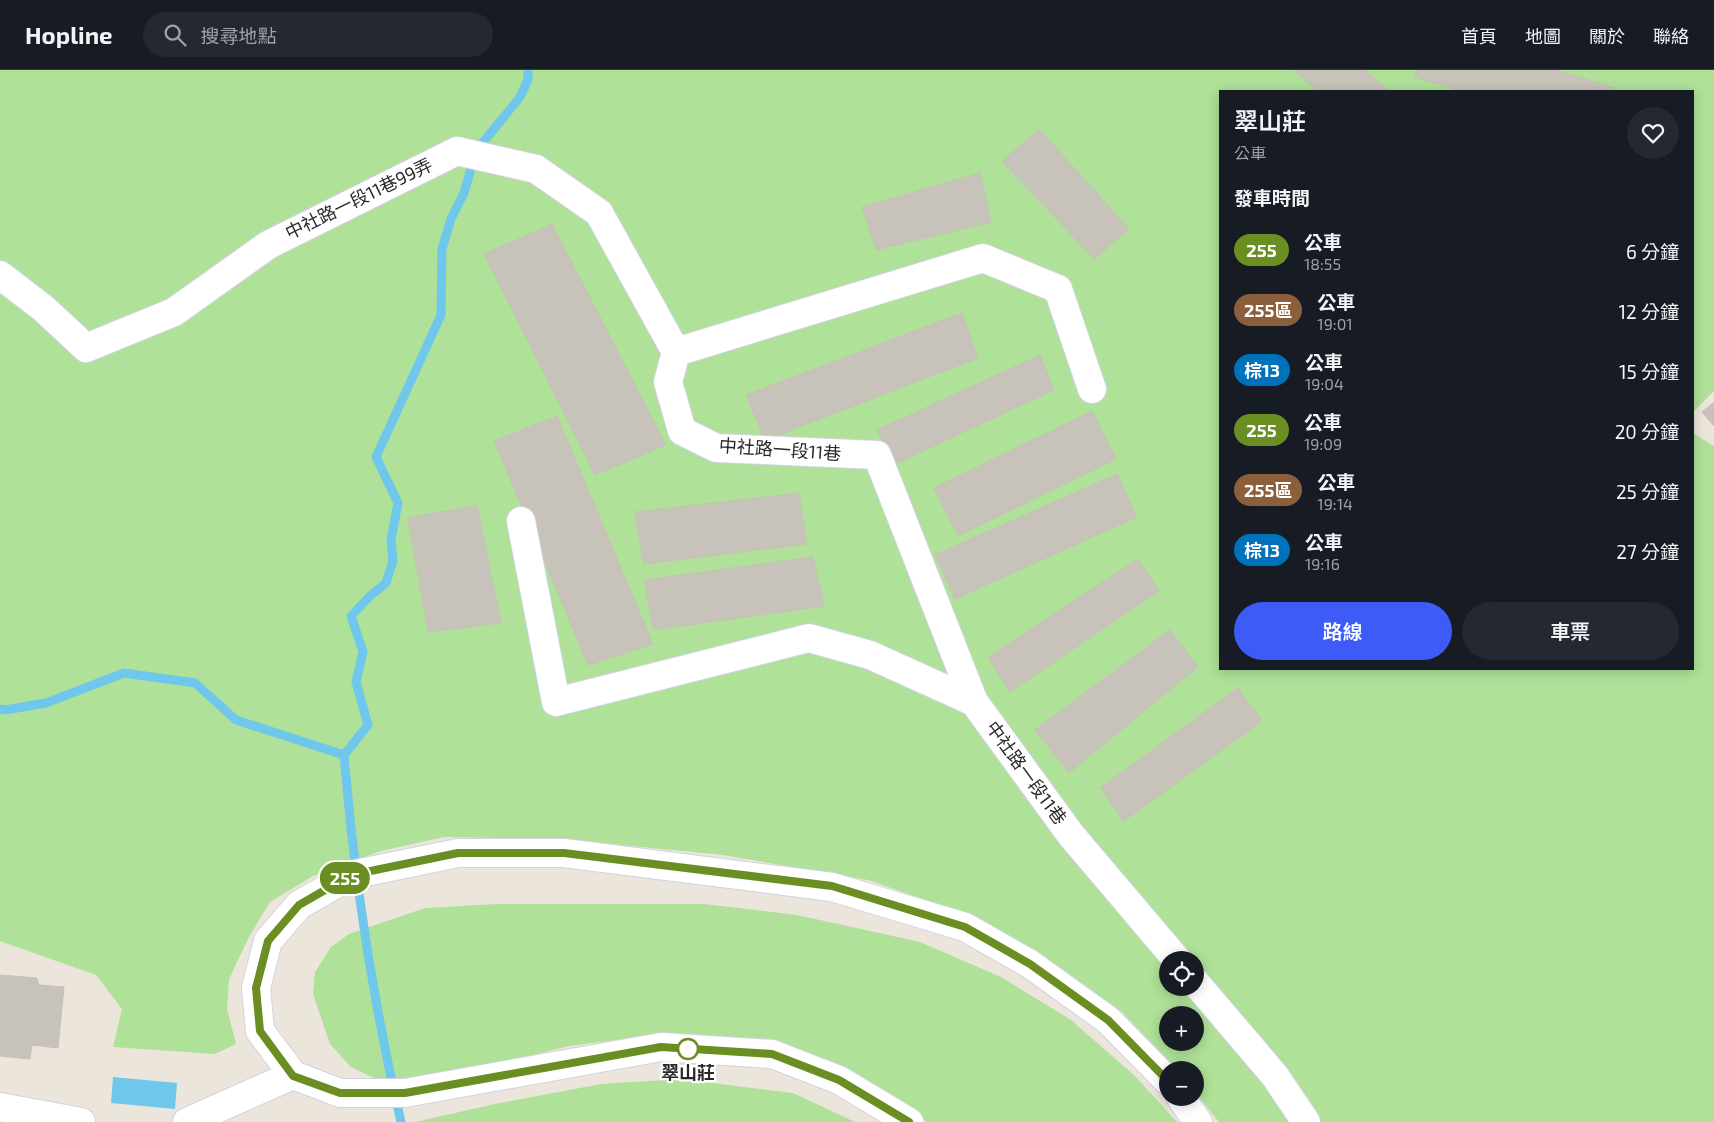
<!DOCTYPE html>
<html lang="zh-TW">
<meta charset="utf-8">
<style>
body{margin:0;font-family:"Exo 2","Noto Sans TC",sans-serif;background:#242831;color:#f1f3f6;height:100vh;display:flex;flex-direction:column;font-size:19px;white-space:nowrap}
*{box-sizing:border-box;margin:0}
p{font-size:16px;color:#9ea1a6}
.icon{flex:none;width:28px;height:28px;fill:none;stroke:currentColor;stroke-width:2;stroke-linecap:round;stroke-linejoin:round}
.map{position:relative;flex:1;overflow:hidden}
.side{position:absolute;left:1219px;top:20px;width:475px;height:580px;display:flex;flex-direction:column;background:#171b24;border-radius:0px;box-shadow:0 2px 12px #0003}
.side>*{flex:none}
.badge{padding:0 10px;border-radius:16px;font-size:18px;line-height:32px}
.controls{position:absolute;left:1159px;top:881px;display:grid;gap:10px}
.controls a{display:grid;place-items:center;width:45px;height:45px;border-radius:50%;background:#171b24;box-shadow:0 2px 12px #0003;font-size:25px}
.map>.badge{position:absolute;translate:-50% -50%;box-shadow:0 0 0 2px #fff}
h2{padding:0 15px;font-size:19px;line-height:45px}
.round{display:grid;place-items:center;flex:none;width:52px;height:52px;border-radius:26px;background:#242831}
.head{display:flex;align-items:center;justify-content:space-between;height:85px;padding:0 15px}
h1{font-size:24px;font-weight:600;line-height:38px}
.cta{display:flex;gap:10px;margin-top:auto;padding:10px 15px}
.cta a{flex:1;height:58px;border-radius:30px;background:#3d5bf6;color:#fff;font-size:20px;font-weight:600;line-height:58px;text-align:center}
.cta a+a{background:#242831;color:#f1f3f6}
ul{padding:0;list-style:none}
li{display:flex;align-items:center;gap:15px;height:60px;padding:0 15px}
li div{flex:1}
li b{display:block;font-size:19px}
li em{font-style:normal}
li .badge{min-width:55px;font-weight:700;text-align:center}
header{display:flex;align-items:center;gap:30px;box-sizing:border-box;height:70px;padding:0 25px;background:#171b24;border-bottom:1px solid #363941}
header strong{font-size:24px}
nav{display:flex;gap:28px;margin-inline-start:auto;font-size:18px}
.search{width:350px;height:45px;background:#242831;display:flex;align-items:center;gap:12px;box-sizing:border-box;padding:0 18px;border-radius:28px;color:#9ea1a6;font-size:19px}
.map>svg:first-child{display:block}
.green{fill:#afe198;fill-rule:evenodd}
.water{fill:#6fc8ec}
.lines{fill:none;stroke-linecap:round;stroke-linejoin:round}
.stream{stroke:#6fc8ec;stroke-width:9}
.building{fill:#c7c3ba;stroke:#c6c1b5}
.minor-casing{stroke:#d1d3e2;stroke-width:30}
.minor{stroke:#fff;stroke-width:28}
.line-casing{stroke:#fff;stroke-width:11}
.line{stroke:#6b8e23;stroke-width:8}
.stop-dot{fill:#fff;stroke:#6b8e23;stroke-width:2.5}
.labels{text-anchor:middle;stroke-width:4.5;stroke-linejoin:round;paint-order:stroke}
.street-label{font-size:18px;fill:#292929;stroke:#fff}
.stop-label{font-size:18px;font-weight:bold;fill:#292929;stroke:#fff}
</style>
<header>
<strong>Hopline</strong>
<div class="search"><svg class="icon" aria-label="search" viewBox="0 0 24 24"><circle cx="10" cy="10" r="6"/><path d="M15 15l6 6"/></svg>搜尋地點</div>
<nav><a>首頁</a><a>地圖</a><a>關於</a><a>聯絡</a></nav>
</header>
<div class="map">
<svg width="1714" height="1052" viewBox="0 0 1714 1052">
<rect width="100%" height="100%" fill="#ebe5db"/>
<!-- green -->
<g class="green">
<path d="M 0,0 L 1714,0 L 1714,321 L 1693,342 L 1692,21 L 1220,21 L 1220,599 L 1692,599 L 1693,360 L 1693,363 L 1714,376 L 1714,1052 L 1219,1052 L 1195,1022 L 1195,1000 L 1177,1000 L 1122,942 L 1041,885 L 969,845 L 868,810 L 723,785 L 561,769 L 444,767 L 381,781 L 313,806 L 270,832 L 249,867 L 229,909 L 227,939 L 236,974 L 215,984 L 113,977 L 122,939 L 96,905 L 0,871 ZM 1168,890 L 1195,890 L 1195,918 L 1168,918 ZM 1168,945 L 1195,945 L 1195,972 L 1168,972 Z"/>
<path d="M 497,834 L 704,834 L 797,845 L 920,872 L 1001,907 L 1071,950 L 1135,1006 L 1177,1052 L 927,1052 L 854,1003 L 821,988 L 788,978 L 665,964 L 569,976 L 456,1004 L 411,1010 L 378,1010 L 351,997 L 330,974 L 313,924 L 315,902 L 331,877 L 349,864 L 425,838 Z"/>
<path d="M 680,1009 L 793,1023 L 855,1052 L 415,1052 L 495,1034 L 601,1014 Z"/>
</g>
<!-- water -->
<path class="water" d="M 113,1007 L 177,1013 L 175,1039 L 111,1033 Z"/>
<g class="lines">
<!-- stream -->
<g class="stream">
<path d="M 0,639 L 5,640 L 46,633 L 124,603 L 195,613 L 236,650 L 344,685"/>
<path d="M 401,1052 C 373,932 354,808 344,685 L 368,655 L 356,612 L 363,582 L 351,546 L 370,526 L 386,513 L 393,491 L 391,470 L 398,433 L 376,387 L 441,245 L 442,179 L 451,149 L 464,123 L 476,81 L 520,27 L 528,10 L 528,0"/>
</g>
</g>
<!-- building -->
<g class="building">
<path d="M 1294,0 L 1365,0 L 1389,21 L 1317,21 Z"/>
<path d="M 1416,0 L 1557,0 L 1614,18 L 1613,21 L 1460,21 L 1415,7 Z"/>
<path d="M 1039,59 L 1129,159 L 1094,189 L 1002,91 Z"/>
<path d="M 980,103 L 991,152 L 876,180 L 862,137 Z"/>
<path d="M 552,154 L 666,375 L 595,405 L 484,184 Z"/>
<path d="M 962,243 L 978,288 L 765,370 L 746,325 Z"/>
<path d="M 1040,285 L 1054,320 L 895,394 L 877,360 Z"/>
<path d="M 1714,332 L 1714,356 L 1702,342 Z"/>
<path d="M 1092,341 L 1116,389 L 958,466 L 934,418 Z"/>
<path d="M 557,346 L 653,574 L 588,595 L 494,371 Z"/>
<path d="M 1117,404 L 1137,447 L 955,529 L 935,485 Z"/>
<path d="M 799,423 L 807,474 L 644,494 L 635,442 Z"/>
<path d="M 477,435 L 501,553 L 428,562 L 408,448 Z"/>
<path d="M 813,487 L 824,536 L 653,560 L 644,510 Z"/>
<path d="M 1138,489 L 1159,521 L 1010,622 L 988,587 Z"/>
<path d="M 1170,560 L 1198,597 L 1069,703 L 1035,660 Z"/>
<path d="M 1238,618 L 1262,651 L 1124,751 L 1100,718 Z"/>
<path d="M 0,905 L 37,908 L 39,915 L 64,917 L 58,978 L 32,975 L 30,989 L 0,986 Z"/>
</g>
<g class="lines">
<!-- minor casing -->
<g class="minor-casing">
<g id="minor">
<path d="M 0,205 L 43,238 L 86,278 L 174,242 L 268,175 L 457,81 L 536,99 L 599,143 L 676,282"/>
<path d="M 1092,319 L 1058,219 L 983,188 L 676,282 L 668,312 L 682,361 L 716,378 L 877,385 L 974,632 L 1071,765 L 1177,890"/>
<path d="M 521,451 L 556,632 L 809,568 L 870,585 L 974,632"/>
<path d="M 1195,912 L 1275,1006 L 1306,1052"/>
<path d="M 1181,1028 L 1198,1052"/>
<path d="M 0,1037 L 81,1052"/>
<path d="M 187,1052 L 293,1005"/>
<path d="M 909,1052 L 839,1010 L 772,984 L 661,977 L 405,1023 L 340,1023 L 293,1005 L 260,961 L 256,918 L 268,871 L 299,835 L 351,805 L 458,783 L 564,783 L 832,817 L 965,857 L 1030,894 L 1108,950 L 1168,1011"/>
</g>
</g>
<!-- minor -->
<use href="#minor" class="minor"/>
</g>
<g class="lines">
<!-- line casing -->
<g class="line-casing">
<path id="line" d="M 909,1052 L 839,1010 L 772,984 L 661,977 L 405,1023 L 340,1023 L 293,1006 L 260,961 L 256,918 L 268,871 L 299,835 L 351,805 L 458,783 L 564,783 L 832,816 L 965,857 L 1030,894 L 1108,950 L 1168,1011"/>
</g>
<!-- line -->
<use href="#line" class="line"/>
</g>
<!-- markers -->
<circle class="stop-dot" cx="688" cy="979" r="10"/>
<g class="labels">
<!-- street labels -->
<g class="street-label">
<text transform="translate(359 129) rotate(-26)" y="6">中社路一段11巷99弄</text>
<text transform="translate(780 380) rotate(4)" y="6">中社路一段11巷</text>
<text transform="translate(1026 703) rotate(54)" y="6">中社路一段11巷</text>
</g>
<!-- stop labels -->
<g class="stop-label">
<text x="688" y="1009">翠山莊</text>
</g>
</g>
</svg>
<div class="controls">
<a><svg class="icon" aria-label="locate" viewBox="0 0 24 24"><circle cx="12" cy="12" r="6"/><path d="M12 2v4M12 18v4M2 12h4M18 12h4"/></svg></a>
<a>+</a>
<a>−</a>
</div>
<b class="badge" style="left:345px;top:808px;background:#6b8e23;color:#fff">255</b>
<section class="side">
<div class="head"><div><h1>翠山莊</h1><p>公車</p></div><a class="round"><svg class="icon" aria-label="heart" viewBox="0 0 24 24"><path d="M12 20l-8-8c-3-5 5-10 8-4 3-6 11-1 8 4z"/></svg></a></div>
<h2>發車時間</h2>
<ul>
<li><span class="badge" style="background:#6b8e23;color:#fff">255</span><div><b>公車</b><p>18:55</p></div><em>6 分鐘</em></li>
<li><span class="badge" style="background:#8b5e3c;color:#fff">255區</span><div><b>公車</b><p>19:01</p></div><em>12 分鐘</em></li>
<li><span class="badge" style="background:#0072bc;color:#fff">棕13</span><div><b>公車</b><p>19:04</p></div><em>15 分鐘</em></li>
<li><span class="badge" style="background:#6b8e23;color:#fff">255</span><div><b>公車</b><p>19:09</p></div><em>20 分鐘</em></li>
<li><span class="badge" style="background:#8b5e3c;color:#fff">255區</span><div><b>公車</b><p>19:14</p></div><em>25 分鐘</em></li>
<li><span class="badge" style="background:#0072bc;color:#fff">棕13</span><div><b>公車</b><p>19:16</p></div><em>27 分鐘</em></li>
</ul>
<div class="cta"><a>路線</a><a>車票</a></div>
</section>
</div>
